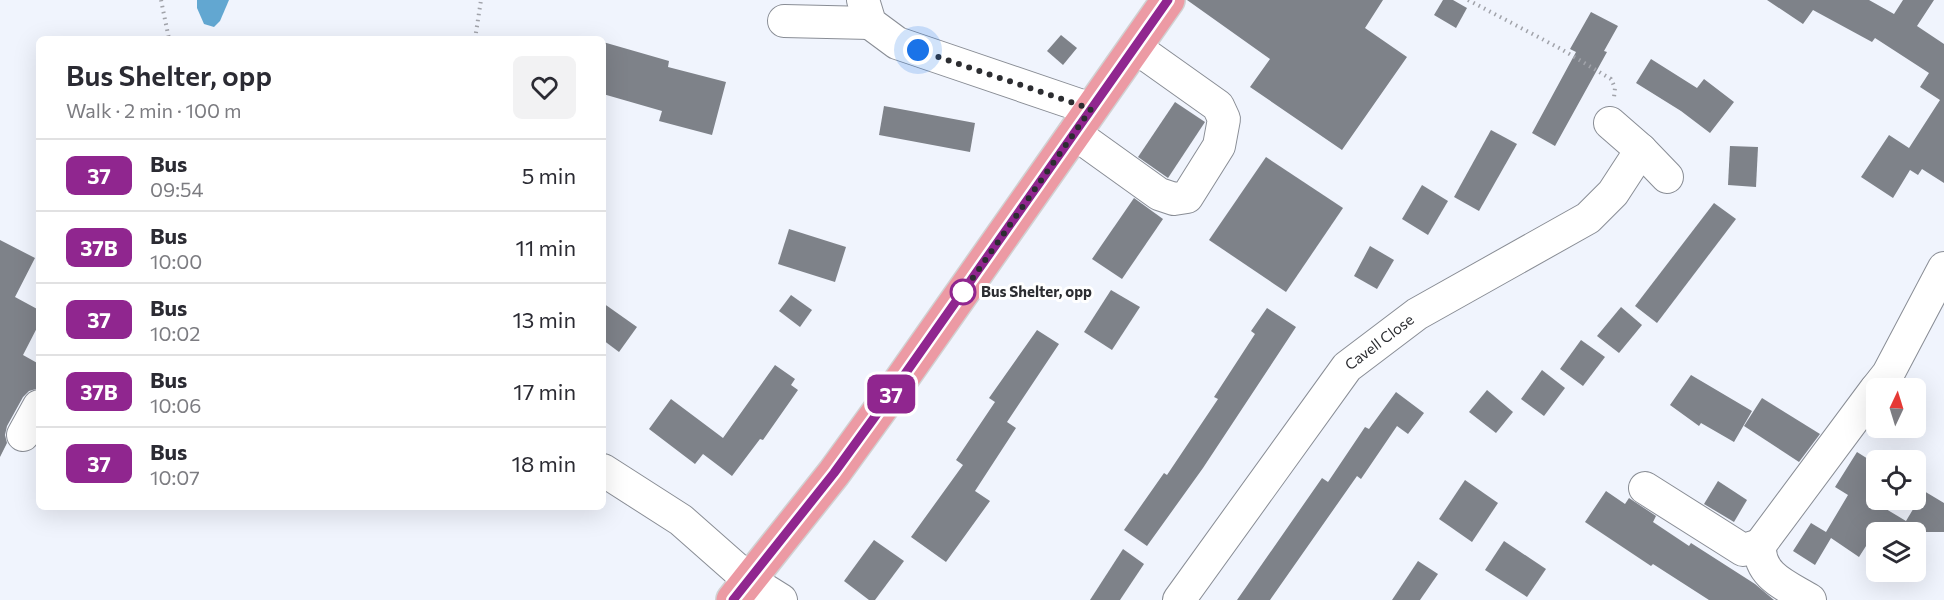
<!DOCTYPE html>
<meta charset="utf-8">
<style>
body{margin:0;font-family:Commissioner,sans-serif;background:#f2f2f3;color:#2b2b33;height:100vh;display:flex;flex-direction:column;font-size:22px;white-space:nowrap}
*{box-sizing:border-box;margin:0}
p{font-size:20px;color:#7c7c81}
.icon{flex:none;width:33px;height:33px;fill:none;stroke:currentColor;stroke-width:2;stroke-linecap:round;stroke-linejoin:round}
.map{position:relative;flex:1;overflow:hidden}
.panel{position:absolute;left:36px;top:36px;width:570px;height:474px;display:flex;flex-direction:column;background:#fff;border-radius:9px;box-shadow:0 6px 24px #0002}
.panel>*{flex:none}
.badge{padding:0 12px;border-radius:9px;font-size:21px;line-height:39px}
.needle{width:39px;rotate:4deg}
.buttons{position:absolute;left:1866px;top:378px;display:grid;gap:12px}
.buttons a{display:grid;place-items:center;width:60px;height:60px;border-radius:9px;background:#fff;box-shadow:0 6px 24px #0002;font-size:30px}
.you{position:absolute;width:30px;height:30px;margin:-15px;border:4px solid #fff;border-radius:50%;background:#1a73e8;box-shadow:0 0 0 9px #1a73e833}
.map>.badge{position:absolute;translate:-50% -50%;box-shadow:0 0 0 3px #fff}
.round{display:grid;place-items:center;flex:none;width:63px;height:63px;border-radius:9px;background:#f2f2f3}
.summary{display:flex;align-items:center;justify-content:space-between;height:102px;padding:0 30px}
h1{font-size:28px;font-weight:600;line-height:45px}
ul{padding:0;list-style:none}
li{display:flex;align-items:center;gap:18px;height:72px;padding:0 30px;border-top:2px solid #e1e1e2}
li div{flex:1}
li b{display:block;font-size:22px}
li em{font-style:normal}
li .badge{min-width:66px;font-weight:700;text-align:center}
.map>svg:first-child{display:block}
.water{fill:#62a7d1}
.building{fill:#7e8289}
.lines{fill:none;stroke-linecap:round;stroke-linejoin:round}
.minor-casing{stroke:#898d95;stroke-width:34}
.major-casing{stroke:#d1d1d2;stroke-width:36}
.path{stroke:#a1a3aa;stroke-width:4;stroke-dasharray:1.5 4.5;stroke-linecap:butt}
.minor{stroke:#fff;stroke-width:32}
.major{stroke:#ec9aa4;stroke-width:33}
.line-casing{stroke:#fff;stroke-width:14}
.line{stroke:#90268f;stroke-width:9}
.walk{stroke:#2c2d31;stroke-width:6;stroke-dasharray:0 10.8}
.stop-dot{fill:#fff;stroke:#90268f;stroke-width:3}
.labels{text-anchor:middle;stroke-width:6;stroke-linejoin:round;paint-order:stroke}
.stop-label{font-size:15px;font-weight:bold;fill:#2c2d31;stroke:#fff;text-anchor:start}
.street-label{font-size:15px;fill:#2c2d31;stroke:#fff}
</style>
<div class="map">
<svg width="1944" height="600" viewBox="0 0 1944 600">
<rect width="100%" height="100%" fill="#f0f4fd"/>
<!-- water -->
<path class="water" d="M 197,0 L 229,0 L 220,21 L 214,27 L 204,24 L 197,8 Z"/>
<!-- building -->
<g class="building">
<path d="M 1187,0 L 1383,0 L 1365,28 L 1407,57 L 1342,150 L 1250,87 L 1270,59 Z"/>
<path d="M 1443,0 L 1453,0 L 1467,8 L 1456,28 L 1434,15 Z"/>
<path d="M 1767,0 L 1869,0 L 1894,14 L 1903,0 L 1934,0 L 1917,26 L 1944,44 L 1944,183 L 1922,169 L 1918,175 L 1910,170 L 1893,198 L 1861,177 L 1889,135 L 1909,148 L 1940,100 L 1920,87 L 1929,73 L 1875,38 L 1872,42 L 1813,10 L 1803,24 Z"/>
<path d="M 1591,12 L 1618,26 L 1604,51 L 1607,52 L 1555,146 L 1532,133 L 1576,52 L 1570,49 Z"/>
<path d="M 1061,35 L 1077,48 L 1063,65 L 1047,51 Z"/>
<path d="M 603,42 L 669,61 L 668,67 L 726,82 L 712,135 L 659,121 L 662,111 L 603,94 Z"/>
<path d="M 1651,59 L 1697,88 L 1704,79 L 1734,102 L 1710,133 L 1681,111 L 1636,83 Z"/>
<path d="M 1175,102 L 1205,122 L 1168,178 L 1138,157 Z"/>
<path d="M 884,106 L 975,123 L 970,152 L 879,135 Z"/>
<path d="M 1491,130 L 1517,144 L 1479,211 L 1454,197 Z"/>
<path d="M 1730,146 L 1758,147 L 1756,187 L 1728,185 Z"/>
<path d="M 1266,157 L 1343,208 L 1286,292 L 1209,240 Z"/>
<path d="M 1422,185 L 1448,201 L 1428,235 L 1402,219 Z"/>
<path d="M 1134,198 L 1163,219 L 1122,279 L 1092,259 Z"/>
<path d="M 1714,203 L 1736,219 L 1657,323 L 1635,306 Z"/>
<path d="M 789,229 L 846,247 L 835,282 L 778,264 Z"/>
<path d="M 0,240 L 35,258 L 15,297 L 39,310 L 39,324 L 23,355 L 39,364 L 39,383 L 36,389 L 29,391 L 23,397 L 7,426 L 5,435 L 7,443 L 0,457 Z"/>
<path d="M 1370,246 L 1394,260 L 1377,289 L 1354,276 Z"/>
<path d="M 1111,290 L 1140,307 L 1112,350 L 1084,332 Z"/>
<path d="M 791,295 L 812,310 L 800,327 L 779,311 Z"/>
<path d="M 603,303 L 637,327 L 619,352 L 603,340 Z"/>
<path d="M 1621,307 L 1642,325 L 1619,353 L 1597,336 Z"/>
<path d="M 1267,308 L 1296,327 L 1203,468 L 1147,546 L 1124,530 L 1164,473 L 1167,475 L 1218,399 L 1214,397 L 1255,334 L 1251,331 Z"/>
<path d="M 1037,330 L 1059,344 L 1007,422 L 1016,428 L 975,491 L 990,501 L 946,562 L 911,537 L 963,465 L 956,460 L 995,402 L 989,398 Z"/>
<path d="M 1581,340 L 1605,357 L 1583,386 L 1560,369 Z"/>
<path d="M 775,365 L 795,379 L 791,385 L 798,390 L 763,440 L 760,439 L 732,476 L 703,454 L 695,464 L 649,429 L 671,399 L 723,438 Z"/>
<path d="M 1542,370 L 1565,388 L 1544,416 L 1521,399 Z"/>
<path d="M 1691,375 L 1752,411 L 1734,442 L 1701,423 L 1699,426 L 1670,405 Z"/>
<path d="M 1487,390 L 1513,412 L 1496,433 L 1469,412 Z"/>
<path d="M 1396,392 L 1424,413 L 1408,434 L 1397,426 L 1361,479 L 1357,476 L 1270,600 L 1237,600 L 1322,478 L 1328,482 L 1365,427 L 1369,429 Z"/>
<path d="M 1762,398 L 1820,434 L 1799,462 L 1744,426 Z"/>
<path d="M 1857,452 L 1876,464 L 1876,480 L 1866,497 L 1906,521 L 1924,491 L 1944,503 L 1944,532 L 1875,532 L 1859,557 L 1831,538 L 1815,565 L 1793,551 L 1811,523 L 1826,532 L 1848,495 L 1835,487 Z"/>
<path d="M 1465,480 L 1498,503 L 1472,542 L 1439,519 Z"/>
<path d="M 1718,481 L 1747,500 L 1734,522 L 1704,504 Z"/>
<path d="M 1606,491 L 1625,504 L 1629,498 L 1656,516 L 1653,522 L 1689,546 L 1691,543 L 1755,584 L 1774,600 L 1709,600 L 1653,564 L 1651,566 L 1585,522 Z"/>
<path d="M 874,540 L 904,561 L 875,600 L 869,600 L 844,581 Z"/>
<path d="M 1504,541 L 1546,569 L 1527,597 L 1485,570 Z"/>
<path d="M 1123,549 L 1144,564 L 1120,600 L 1090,600 Z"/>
<path d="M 1418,561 L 1438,574 L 1420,600 L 1392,600 Z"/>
</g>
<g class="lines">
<!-- minor casing -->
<g class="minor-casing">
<g id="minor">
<path d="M 863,0 L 870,23 L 897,43 L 1091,109"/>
<path d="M 784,21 L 870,23"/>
<path d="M 1074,133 L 1159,194 L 1174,199 L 1187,197 L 1219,146 L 1224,119 L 1218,106 L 1135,47"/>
<path d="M 1641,150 L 1667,177"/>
<path d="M 1877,388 L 1888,374 L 1944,268"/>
<path d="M 23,435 L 39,406"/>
<path d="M 603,470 L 681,520 L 749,580 L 781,600"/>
<path d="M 1645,488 L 1743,550 L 1760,545"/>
<path id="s1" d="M 1179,600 L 1347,367 L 1417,314 L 1588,218 L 1613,193 L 1641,150 L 1610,123"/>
<path d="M 1810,600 C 1787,586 1758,576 1760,545 L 1876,389"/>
</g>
</g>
<!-- major casing -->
<g class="major-casing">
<path id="major" d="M 733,600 L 834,473 L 887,400 L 1168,0"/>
</g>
<!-- path -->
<g class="path">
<path d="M 161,0 L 169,39"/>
<path d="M 1468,0 L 1561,49 L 1611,79 L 1615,88 L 1614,97"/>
<path d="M 475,39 L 481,0"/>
</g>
<!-- minor -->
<use href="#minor" class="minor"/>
<!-- major -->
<use href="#major" class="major"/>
</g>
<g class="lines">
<!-- line casing -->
<g class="line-casing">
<path id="line" d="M 733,600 L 834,473 L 874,418 L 1168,0"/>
</g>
<!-- line -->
<use href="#line" class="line"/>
<!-- walk -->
<path class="walk" d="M 918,50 L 1091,109 L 963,292"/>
</g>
<!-- markers -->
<circle class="stop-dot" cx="963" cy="292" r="12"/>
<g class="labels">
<!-- stop labels -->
<g class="stop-label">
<text x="981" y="297">Bus Shelter, opp</text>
</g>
<!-- street labels -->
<g class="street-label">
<text dy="5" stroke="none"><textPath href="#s1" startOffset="328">Cavell Close</textPath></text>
</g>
</g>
</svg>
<div class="buttons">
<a><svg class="needle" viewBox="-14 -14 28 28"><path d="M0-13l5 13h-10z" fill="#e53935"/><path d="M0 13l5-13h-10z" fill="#7c7c81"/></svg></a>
<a><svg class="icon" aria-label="locate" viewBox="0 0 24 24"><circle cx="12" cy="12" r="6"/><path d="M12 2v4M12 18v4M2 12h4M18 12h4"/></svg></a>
<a><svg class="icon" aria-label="layers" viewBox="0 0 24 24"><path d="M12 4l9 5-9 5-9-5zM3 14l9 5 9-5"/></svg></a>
</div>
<div class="you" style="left:918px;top:50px"></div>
<b class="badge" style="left:891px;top:394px;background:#90268f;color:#fff">37</b>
<section class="panel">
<div class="summary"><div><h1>Bus Shelter, opp</h1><p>Walk · 2 min · 100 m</p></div><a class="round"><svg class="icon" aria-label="heart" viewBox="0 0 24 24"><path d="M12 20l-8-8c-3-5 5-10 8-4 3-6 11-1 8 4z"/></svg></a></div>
<ul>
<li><span class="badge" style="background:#90268f;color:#fff">37</span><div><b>Bus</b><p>09:54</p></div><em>5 min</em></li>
<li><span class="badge" style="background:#90268f;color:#fff">37B</span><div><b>Bus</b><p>10:00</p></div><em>11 min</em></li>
<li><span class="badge" style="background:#90268f;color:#fff">37</span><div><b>Bus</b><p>10:02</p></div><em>13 min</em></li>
<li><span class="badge" style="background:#90268f;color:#fff">37B</span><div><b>Bus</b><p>10:06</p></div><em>17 min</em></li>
<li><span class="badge" style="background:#90268f;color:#fff">37</span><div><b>Bus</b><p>10:07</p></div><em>18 min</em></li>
</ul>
</section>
</div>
